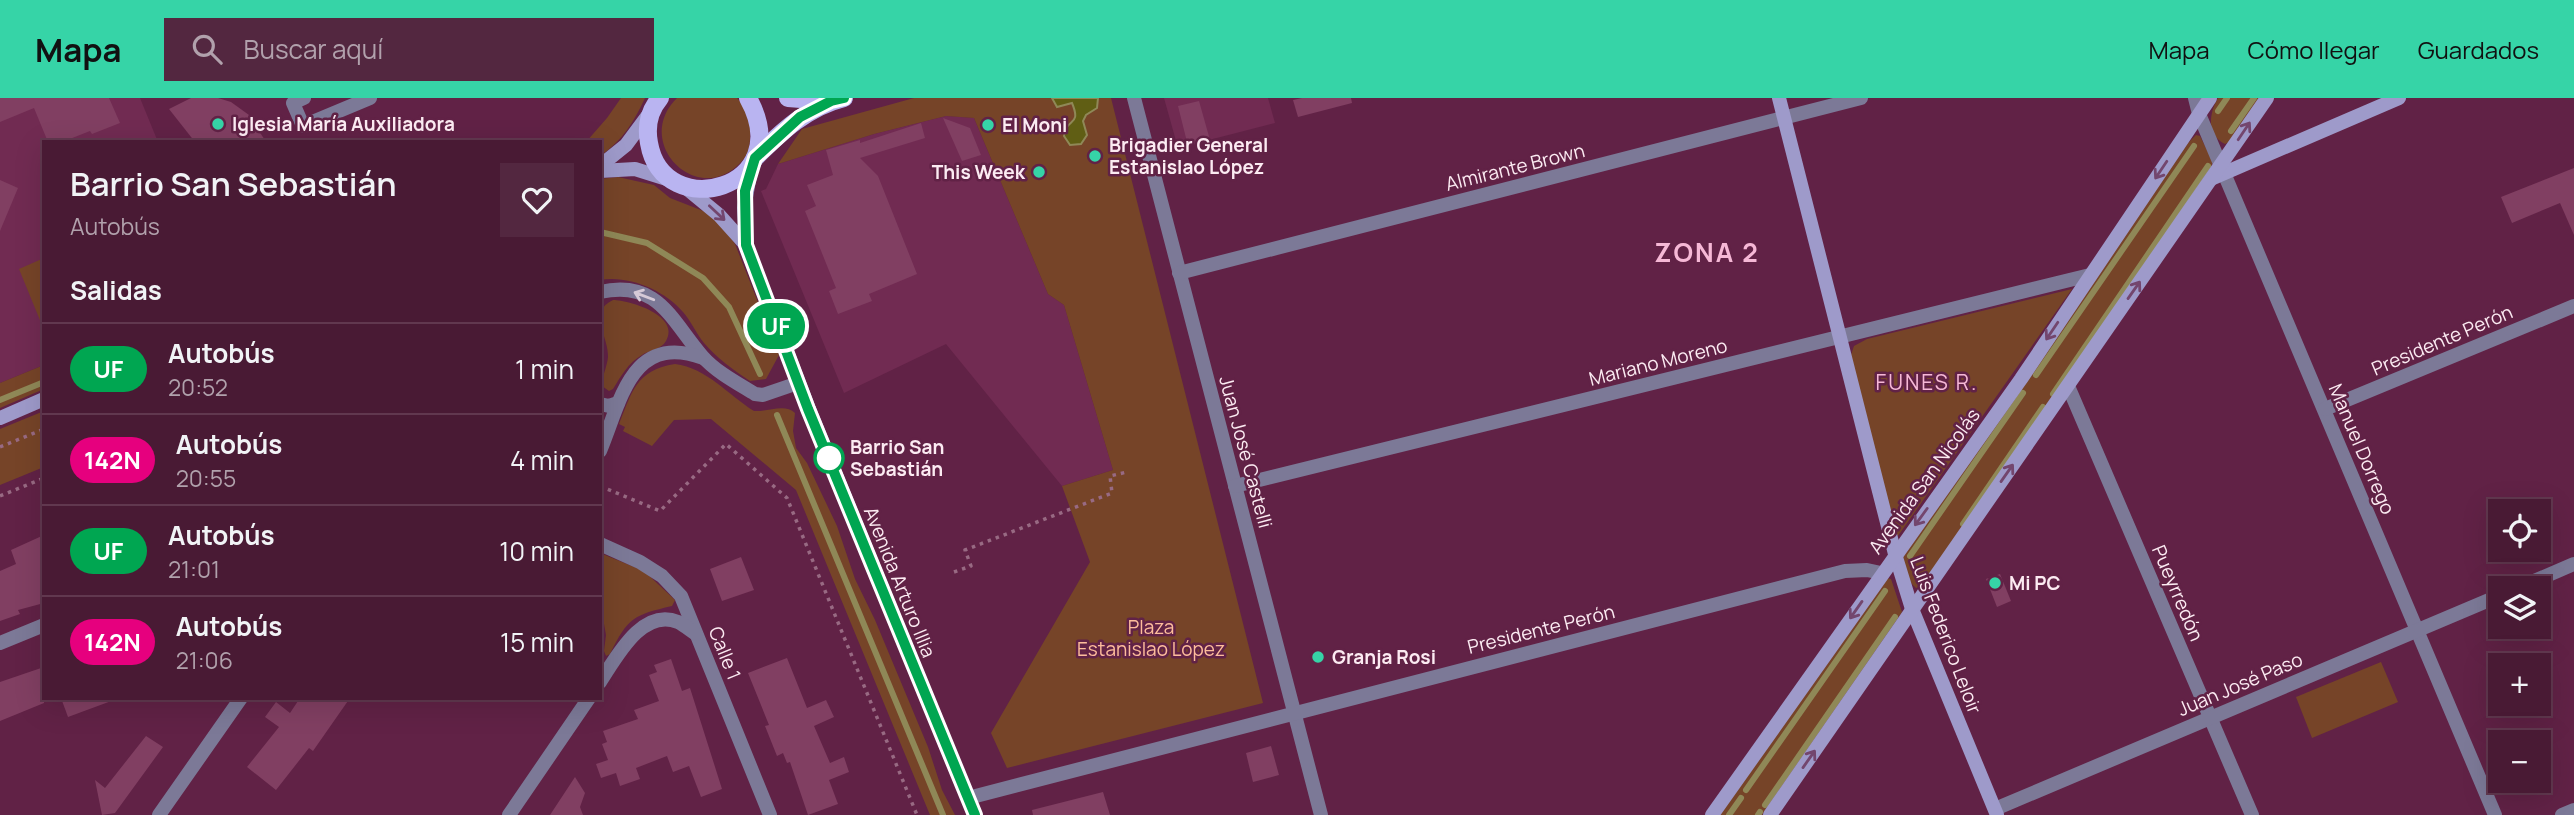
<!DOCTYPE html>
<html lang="es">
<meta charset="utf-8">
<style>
body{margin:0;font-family:Manrope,sans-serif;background:#532740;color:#f1f3f6;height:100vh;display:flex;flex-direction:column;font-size:26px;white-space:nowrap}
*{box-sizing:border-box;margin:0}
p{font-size:23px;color:#b1a1ac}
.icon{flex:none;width:38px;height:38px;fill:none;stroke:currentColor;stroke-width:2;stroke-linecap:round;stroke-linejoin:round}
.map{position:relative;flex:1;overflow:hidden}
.sheet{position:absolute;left:42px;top:42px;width:560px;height:560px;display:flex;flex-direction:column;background:#491a34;border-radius:0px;box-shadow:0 7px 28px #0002,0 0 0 2px #61384f}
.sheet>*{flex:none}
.badge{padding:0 14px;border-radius:23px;font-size:24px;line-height:46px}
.buttons{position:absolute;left:2488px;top:401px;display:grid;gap:14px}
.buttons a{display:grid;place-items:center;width:63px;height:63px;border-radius:0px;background:#491a34;box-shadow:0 7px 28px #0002,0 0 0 2px #61384f;font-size:35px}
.map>.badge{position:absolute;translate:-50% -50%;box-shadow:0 0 0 4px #fff}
h2{padding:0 28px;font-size:26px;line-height:63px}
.round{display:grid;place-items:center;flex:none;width:74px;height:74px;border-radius:0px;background:#532740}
.summary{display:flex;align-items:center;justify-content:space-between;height:119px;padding:0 28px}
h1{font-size:33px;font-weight:600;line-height:52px}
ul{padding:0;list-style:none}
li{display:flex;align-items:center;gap:21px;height:91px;padding:0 28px;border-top:2px solid #61384f}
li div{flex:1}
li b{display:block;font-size:26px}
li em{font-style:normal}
li .badge{min-width:77px;font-weight:700;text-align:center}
header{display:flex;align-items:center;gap:42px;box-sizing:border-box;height:98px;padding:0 35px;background:#36d4a7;color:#111}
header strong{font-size:33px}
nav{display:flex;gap:38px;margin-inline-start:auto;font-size:24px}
.search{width:490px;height:63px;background:#532740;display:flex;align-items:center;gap:18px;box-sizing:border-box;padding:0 24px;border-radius:0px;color:#b1a1ac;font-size:26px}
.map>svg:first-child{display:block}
.built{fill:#712b52}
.green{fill:#764428}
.water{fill:#605e14;stroke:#8f8857;stroke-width:2}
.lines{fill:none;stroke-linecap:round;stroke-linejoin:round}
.stream{stroke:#8f8857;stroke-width:6}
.building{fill:#813f62}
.path{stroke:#986a83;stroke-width:3.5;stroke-dasharray:3.5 5;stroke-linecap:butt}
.street{stroke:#7c7997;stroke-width:14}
.secondary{stroke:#9e9aca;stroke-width:14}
.primary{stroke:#b9b4f1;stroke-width:18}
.oneway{stroke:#73466e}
.oneway2{stroke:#d6c9d7}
.line-casing{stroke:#fff;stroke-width:16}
.line{stroke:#00a651;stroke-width:10}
.poi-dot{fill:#36d4a7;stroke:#612246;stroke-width:2.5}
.stop-dot{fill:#fff;stroke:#00a651;stroke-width:3.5}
.labels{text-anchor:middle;stroke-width:5;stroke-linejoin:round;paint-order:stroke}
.poi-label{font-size:19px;font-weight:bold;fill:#fcebf2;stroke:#612246;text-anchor:start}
.street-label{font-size:19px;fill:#fcebf2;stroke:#612246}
.stop-label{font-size:19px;font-weight:bold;fill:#fcebf2;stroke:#612246;text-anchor:start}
.park-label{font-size:19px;fill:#fdbd9b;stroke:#612246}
.neighbourhood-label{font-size:21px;letter-spacing:2px;fill:#f6b8d6;stroke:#612246}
.district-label{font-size:26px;font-weight:bold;letter-spacing:2px;fill:#f6b8d6;stroke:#612246}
</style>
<header>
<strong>Mapa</strong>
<div class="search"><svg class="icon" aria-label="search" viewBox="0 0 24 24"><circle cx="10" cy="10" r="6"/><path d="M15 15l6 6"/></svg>Buscar aquí</div>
<nav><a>Mapa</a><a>Cómo llegar</a><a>Guardados</a></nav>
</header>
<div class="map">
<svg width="2574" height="717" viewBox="0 0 2574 717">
<rect width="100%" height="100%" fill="#612246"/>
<!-- built -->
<g class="built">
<path d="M 0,0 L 140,0 L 158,44 L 44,44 L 44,267 L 0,285 Z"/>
<path d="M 1164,0 L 1268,0 L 1275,25 L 1178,50 Z"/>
<path d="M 946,18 L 974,20 L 1048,196 L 1064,207 L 1113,372 L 1062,388 L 946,246 L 844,295 L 761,93 L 766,91 L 778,66 L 874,36 Z"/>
</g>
<!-- green -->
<g class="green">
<path d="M 621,0 L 645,0 C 634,24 622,43 600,58 L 600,44 L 586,44 L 607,20 Z"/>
<path d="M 677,0 L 737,0 C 749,13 751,22 750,40 C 750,52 746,60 737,68 C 694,107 633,43 677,0 Z"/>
<path d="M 914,0 L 1111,0 L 1263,605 L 1007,670 L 991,635 L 1090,464 L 1062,388 L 1113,372 L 1064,207 L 1048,196 L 974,20 L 946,18 L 874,36 L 778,66 L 802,31 Z"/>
<path d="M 2218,0 L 2262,0 L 2231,43 L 2225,46 C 2206,37 2209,15 2218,0 Z"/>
<path d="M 2196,37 L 2200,38 L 2212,62 L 2212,67 L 1923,488 L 1916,490 C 1907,483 1903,466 1903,455 L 2188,45 Z"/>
<path d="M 618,79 L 654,87 L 670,100 L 706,114 L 724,130 L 735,146 L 779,257 L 766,281 L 750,283 C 733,272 717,260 704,245 C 696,235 691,223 683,214 C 664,192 629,177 600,182 L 600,81 Z"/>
<path d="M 44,160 L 44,232 L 19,171 Z"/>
<path d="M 2072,191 L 1898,438 L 1891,425 L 1851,257 L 1854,248 L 1867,241 Z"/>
<path d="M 613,202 C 630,202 681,218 666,243 C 661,252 649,252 642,257 C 628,265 621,278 613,291 L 609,293 L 602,288 C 602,278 607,269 608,259 C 609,239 587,214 613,202 Z"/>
<path d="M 675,266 C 707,270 728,297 754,313 C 768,314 785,305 795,315 L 793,333 L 796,350 L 807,365 L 837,428 L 855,481 L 875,522 L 928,649 L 942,692 L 955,717 L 930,717 L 796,392 L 711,321 L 674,322 L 652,348 L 623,333 L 625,329 L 619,326 C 632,294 636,272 675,266 Z"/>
<path d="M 44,267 L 44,291 L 0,310 L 0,285 Z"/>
<path d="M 44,313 L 44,369 L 0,387 L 0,331 Z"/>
<path d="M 600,455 L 644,473 L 675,502 L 672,508 C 634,517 628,519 610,556 L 606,558 L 604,553 L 606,537 L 600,503 Z"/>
<path d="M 1887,480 L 1891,481 L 1902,514 L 1762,717 L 1720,717 Z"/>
<path d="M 2381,564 L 2398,604 L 2312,640 L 2296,599 Z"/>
</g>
<!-- water -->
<path class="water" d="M 1052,0 L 1098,0 L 1097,10 L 1086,17 L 1083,23 L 1087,37 L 1081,46 L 1070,47 L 1064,38 C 1066,19 1082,29 1072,5 L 1057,9 Z"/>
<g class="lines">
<!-- stream -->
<g class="stream">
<path d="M 2218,13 L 2227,0"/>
<path d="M 2231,33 L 2254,0"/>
<path d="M 600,134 L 647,145 L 703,180 L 729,209 L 760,276"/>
<path d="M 2036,277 L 2194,48"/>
<path d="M 2053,296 L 2208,68"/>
<path d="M 0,302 L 44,284"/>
<path d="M 777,317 L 943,717"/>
<path d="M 1963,426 L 2043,309"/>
<path d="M 1910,458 L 2023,295"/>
<path d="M 1746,692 L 1885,493"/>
<path d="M 1765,707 L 1895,519"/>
<path d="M 1729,717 L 1741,700"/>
<path d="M 1758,717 L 1760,714"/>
</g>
</g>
<!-- building -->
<g class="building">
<path d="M 0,0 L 109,0 L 120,25 L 92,36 L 90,33 L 62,44 L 48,44 L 34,10 L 0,24 Z"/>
<path d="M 191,0 L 218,0 L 231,4 L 249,17 L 266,44 L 195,44 L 169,11 Z"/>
<path d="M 1302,0 L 1351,0 L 1352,5 L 1298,19 L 1293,2 Z"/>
<path d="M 1199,3 L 1210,42 L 1188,48 L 1178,8 Z"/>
<path d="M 943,20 L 970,30 L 981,57 L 962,63 Z"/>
<path d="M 921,25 L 925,40 L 860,60 L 878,78 L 917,176 L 869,196 L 872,203 L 838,216 L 829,193 L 836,190 L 805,113 L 816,108 L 807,87 L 833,77 L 826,52 L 860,42 L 860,45 Z"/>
<path d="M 2574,70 L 2574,137 L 2560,105 L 2512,125 L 2501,99 Z"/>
<path d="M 0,82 L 18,90 L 0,133 Z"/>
<path d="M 44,437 L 44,505 L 18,512 L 20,516 L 0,523 L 0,473 L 16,466 L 11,452 Z"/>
<path d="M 741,459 L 754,492 L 722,503 L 710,471 Z"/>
<path d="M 2000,476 L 2011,503 L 1997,509 L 1986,481 Z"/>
<path d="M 787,560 L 807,610 L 826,602 L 834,619 L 814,628 L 830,665 L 844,659 L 849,674 L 829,682 L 838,706 L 808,717 L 790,664 L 787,665 L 783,655 L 777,658 L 765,628 L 769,627 L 748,575 Z"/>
<path d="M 671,561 L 682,593 L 690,590 L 722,691 L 701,699 L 689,668 L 673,674 L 667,658 L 636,670 L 640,681 L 620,688 L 616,675 L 601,680 L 596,666 L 608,662 L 602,646 L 607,644 L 603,633 L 638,621 L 634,612 L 659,603 L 649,577 L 657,574 L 654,567 Z"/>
<path d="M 44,569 L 44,605 L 0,623 L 0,584 Z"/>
<path d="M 61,600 L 113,600 L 114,602 L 68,619 Z"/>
<path d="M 300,600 L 350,600 L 313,653 L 309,650 L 276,692 L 247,669 L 279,629 L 265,619 L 276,604 L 290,615 Z"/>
<path d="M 146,638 L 163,649 L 115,715 L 102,717 L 95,682 L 105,690 Z"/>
<path d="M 1271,648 L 1279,677 L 1253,684 L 1246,655 Z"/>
<path d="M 575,679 L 585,695 L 580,709 L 583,717 L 550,717 Z"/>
<path d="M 1103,694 L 1110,717 L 1033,717 L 1032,712 Z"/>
</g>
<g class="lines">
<!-- path -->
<g class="path">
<path d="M 0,349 L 44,331"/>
<path d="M 600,388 L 660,413 L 726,346 L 787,400 L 917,717"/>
<path d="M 0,398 L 44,380"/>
<path d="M 954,474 L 971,468 L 965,452 L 1112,395 L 1110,378 L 1127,374"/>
</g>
<!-- street -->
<g class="street">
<path d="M 304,0 L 293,5 L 303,28 L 370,0"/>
<path d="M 1134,0 L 1321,717"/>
<path d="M 2195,0 L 2199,16 L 2495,717"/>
<path d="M 1179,175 L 1861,0"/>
<path d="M 600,194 C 658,181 671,222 702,258 C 716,274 737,285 755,296 L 763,297 L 798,285"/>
<path d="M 2068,288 L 2252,717"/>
<path d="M 600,306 L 609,308 L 618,305"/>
<path d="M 2325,311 L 2574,208"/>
<path d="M 600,353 C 621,303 631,234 703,260"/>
<path d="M 1235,388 L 2090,177"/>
<path d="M 600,446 L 640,464 L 662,478 L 681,498 L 770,717"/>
<path d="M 2518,490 L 2574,466"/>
<path d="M 0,545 L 44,527"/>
<path d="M 600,584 C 616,560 642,509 678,524 C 684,527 690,532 696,536"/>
<path d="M 968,700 L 1845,473 L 1867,472 L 1881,475"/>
<path d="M 1995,711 L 2501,497"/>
<path d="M 159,717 L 241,600"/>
<path d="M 509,717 L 589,600"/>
<path d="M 2562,717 L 2574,712"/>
</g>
<!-- secondary -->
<g class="secondary">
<path d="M 1779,0 L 1895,456 L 1912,511 L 1997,717"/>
<path d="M 600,68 L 626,47 L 649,16"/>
<path d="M 600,73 L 635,71 L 670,82"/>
<path d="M 2213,80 L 2399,0"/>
<path d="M 685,89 L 719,117 L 746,147 L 809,311 L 975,717"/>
<path d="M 746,147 L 744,110 L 752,66"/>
<path d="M 0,320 L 44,301"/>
<path d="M 1712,717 L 2021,281 L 2210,0"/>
<path d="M 1770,717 L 2267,0"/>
</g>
<!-- primary -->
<g class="primary">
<path d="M 660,0 C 649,13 646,29 649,45 C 663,127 799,91 748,0"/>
<path d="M 788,0 L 828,3"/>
<path d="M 755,60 C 781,34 807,9 844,0"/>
</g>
</g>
<!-- one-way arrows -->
<defs><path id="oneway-shaft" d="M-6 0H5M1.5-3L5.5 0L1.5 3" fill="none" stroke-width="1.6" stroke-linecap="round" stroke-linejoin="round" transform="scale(1.75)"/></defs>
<g class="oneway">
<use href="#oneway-shaft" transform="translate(2244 33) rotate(-56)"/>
<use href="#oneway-shaft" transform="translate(2161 72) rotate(124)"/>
<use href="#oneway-shaft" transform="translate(717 115) rotate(43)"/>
<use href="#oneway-shaft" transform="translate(2134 192) rotate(-55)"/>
<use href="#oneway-shaft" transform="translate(2052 233) rotate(124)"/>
<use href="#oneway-shaft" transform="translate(2007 375) rotate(-55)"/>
<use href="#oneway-shaft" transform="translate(1921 419) rotate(126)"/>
<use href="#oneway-shaft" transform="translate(1856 512) rotate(125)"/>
<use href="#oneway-shaft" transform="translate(1809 661) rotate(-55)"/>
</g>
<use class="oneway2" href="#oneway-shaft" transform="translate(644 198) rotate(-159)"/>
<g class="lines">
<!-- line casing -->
<g class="line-casing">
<path id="line" d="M 844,0 L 831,3 L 800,19 L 755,60 L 745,93 L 746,147 L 808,311 L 975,717"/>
</g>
<!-- line -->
<use href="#line" class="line"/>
</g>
<!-- markers -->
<g class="poi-dot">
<circle cx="218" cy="26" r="7"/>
<circle cx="988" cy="27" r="7"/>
<circle cx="1095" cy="58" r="7"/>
<circle cx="1039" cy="74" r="7"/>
<circle cx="1995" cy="485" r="7"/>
<circle cx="1318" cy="559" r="7"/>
</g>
<circle class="stop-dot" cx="829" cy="360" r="14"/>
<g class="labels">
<!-- poi labels -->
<g class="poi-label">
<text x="232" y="33">Iglesia María Auxiliadora</text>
<text x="1002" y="34">El Moni</text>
<text x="1109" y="54">Brigadier General<tspan x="1109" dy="22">Estanislao López</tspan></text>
<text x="1025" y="81" text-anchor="end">This Week</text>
<text x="2009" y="492">Mi PC</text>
<text x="1332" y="566">Granja Rosi</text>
</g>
<!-- street labels -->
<g class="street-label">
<text transform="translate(1515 69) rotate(-14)" y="7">Almirante Brown</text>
<text transform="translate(2442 242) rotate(-23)" y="7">Presidente Perón</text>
<text transform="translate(1658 264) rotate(-14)" y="7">Mariano Moreno</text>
<text transform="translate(2362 351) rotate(67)" y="7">Manuel Dorrego</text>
<text transform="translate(1246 354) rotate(75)" y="7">Juan José Castelli</text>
<text transform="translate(1924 383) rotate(-54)" y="7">Avenida San Nicolás</text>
<text transform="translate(900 484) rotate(68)" y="7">Avenida Arturo Illia</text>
<text transform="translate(2178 495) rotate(67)" y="7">Pueyrredón</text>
<text transform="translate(1541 531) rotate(-14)" y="7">Presidente Perón</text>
<text transform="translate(1946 537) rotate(69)" y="7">Luis Federico Leloir</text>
<text transform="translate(725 555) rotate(68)" y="7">Calle 1</text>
<text transform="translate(2240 586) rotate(-23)" y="7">Juan José Paso</text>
</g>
<!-- stop labels -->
<g class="stop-label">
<text x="850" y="356">Barrio San<tspan x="850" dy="22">Sebastián</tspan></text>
</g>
<!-- park labels -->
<g class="park-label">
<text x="1151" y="536">Plaza<tspan x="1151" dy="22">Estanislao López</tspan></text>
</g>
<!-- neighbourhood labels -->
<g class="neighbourhood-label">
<text x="1927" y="292">FUNES R.</text>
</g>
<!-- district labels -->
<g class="district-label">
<text x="1707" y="164">ZONA 2</text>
</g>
</g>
</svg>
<div class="buttons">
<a><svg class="icon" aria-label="locate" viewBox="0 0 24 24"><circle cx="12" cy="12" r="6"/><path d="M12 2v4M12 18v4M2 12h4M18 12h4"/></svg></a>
<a><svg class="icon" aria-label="layers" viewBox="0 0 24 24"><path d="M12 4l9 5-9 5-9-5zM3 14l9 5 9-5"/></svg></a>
<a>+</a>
<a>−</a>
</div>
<b class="badge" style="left:776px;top:228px;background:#00a651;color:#fff">UF</b>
<section class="sheet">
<div class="summary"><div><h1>Barrio San Sebastián</h1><p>Autobús</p></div><a class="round"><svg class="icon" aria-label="heart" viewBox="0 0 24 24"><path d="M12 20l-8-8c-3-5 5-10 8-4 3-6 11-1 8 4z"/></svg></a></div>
<h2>Salidas</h2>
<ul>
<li><span class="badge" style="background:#00a651;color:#fff">UF</span><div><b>Autobús</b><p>20:52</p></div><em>1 min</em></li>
<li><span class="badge" style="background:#e6007e;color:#fff">142N</span><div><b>Autobús</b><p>20:55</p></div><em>4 min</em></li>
<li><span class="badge" style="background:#00a651;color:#fff">UF</span><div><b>Autobús</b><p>21:01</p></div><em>10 min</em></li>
<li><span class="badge" style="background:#e6007e;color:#fff">142N</span><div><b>Autobús</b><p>21:06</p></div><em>15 min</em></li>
</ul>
</section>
</div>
